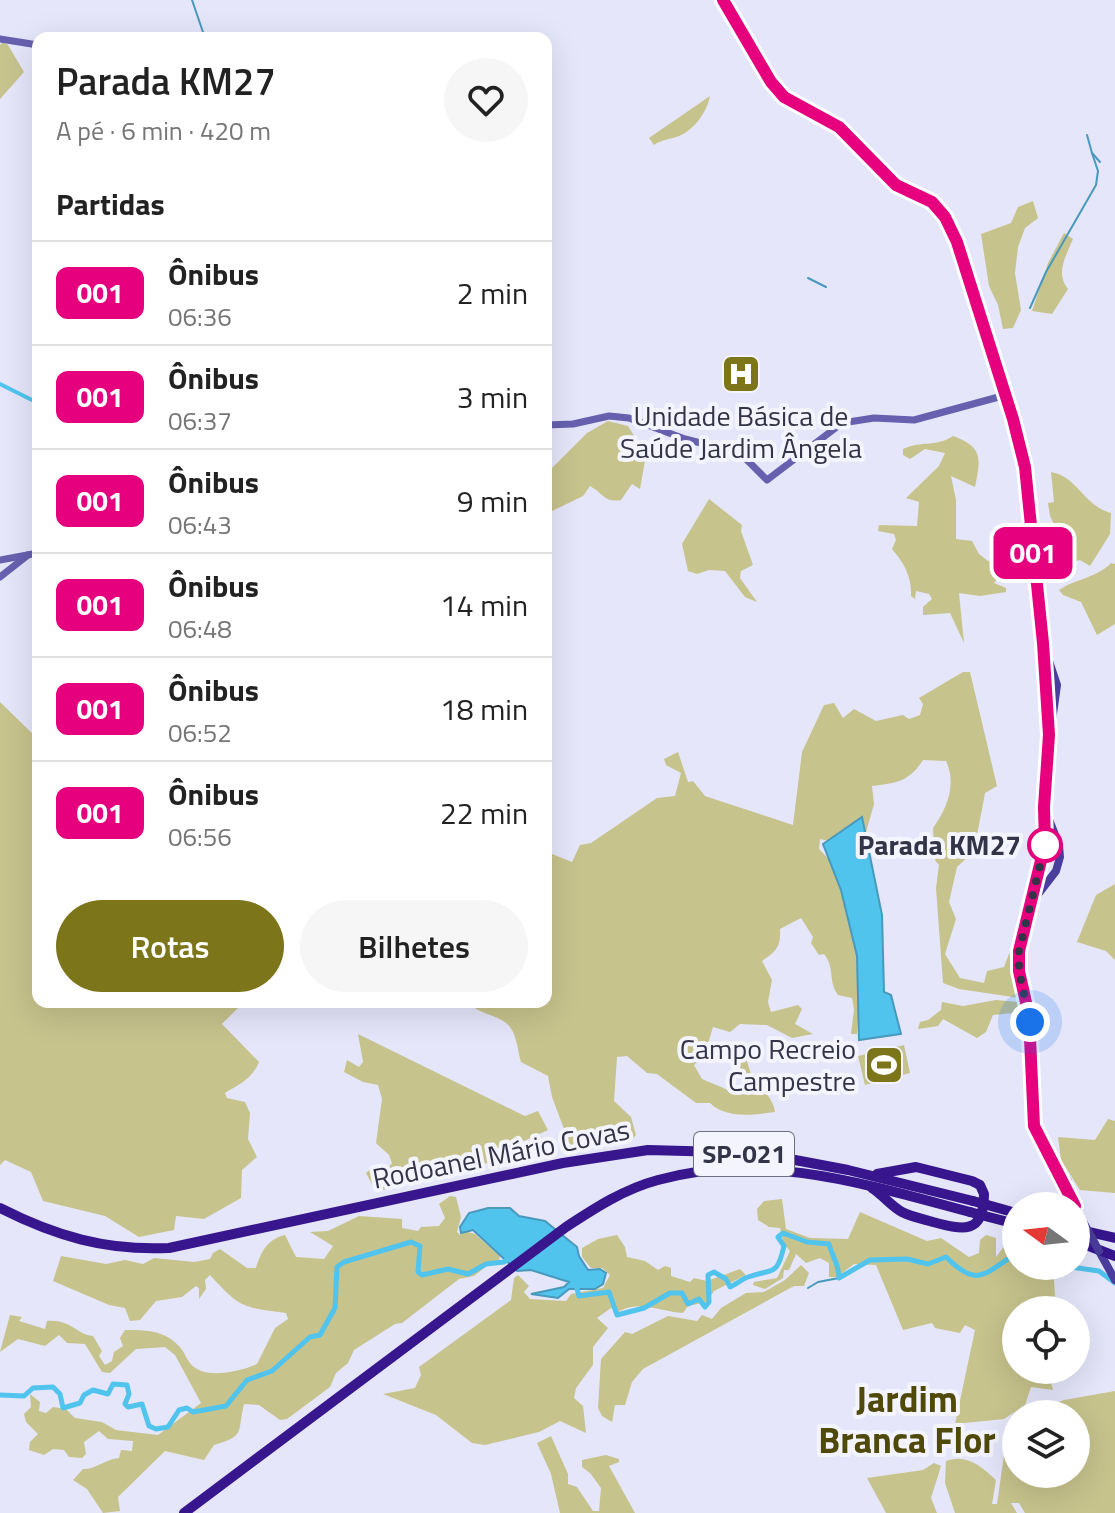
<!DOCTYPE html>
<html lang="pt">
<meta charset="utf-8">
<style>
body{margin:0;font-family:"Titillium Web",sans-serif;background:#f6f6f6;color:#222;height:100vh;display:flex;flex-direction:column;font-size:30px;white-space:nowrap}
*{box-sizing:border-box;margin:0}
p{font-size:26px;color:#767676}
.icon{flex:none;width:44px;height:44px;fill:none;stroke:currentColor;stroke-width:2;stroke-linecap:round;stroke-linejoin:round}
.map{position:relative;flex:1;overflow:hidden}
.sheet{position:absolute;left:32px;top:32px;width:520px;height:976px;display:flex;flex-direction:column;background:#fff;border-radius:16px;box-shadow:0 8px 32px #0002}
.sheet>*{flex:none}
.badge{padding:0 16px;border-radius:12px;font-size:28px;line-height:52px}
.needle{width:52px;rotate:285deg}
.fabs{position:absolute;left:1002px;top:1192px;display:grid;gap:16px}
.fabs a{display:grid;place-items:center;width:88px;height:88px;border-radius:50%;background:#fff;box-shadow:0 8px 32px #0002;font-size:40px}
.you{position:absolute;width:40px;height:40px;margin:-20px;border:6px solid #fff;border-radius:50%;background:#1a73e8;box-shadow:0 0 0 12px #1a73e833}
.map>.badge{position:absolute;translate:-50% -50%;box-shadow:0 0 0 4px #fff}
h2{padding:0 24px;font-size:30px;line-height:72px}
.round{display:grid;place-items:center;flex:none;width:84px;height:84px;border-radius:42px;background:#f6f6f6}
.summary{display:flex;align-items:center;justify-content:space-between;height:136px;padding:0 24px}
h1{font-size:38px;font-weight:600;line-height:60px}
.primary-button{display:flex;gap:16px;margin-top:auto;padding:16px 24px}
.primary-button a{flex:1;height:92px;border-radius:48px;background:#7c7519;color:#fff;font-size:32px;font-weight:600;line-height:92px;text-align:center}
.primary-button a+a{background:#f6f6f6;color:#222}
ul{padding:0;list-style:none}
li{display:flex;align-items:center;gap:24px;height:104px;padding:0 24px;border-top:2px solid #e0e0e0}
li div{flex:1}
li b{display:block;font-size:30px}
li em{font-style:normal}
li .badge{min-width:88px;font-weight:700;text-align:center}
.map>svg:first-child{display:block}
.green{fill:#c7c38d}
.water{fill:#50c4ed;stroke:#4899bc;stroke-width:2}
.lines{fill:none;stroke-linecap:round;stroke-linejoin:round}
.stream{stroke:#4899bc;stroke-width:2}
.canal{stroke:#50c4ed;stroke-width:4}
.river{stroke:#50c4ed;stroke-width:5}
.secondary{stroke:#6660af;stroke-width:7}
.primary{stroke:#4b3d9e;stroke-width:8}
.highway{stroke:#37168e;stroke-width:10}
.primary-bridge{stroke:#4b3d9e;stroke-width:8}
.highway-bridge{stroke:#37168e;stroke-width:10}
.line-casing{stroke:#fff;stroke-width:18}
.line{stroke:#e6007e;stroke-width:12}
.walk{stroke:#343448;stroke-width:8;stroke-dasharray:0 14.4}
.stop-dot{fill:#fff;stroke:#e6007e;stroke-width:4}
.labels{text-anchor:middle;stroke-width:8;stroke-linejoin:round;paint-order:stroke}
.shield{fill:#f4f4fe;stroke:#6e6e7f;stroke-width:2}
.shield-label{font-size:26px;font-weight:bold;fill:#343448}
.poi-label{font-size:28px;fill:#343448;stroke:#f4f4fe}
.stop-label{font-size:28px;font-weight:bold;fill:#343448;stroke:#f4f4fe;text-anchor:end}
.street-label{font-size:28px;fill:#343448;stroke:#f4f4fe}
.district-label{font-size:36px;font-weight:bold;fill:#4f4a0a;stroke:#f4f4fe}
</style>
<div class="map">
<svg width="1115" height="1513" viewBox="0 0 1115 1513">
<rect width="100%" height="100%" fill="#e5e6fa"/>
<!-- green -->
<g class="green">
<path d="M 3,42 L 8,45 L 24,72 L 0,99 L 0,45 Z"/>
<path d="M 710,96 C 707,112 694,130 679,136 C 669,140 663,139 654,145 L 649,138 Z"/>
<path d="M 1033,201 L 1038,218 L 1025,228 L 1018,247 L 1015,273 L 1021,310 L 1013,328 L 1003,329 L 998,305 L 989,286 L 981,234 L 1011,223 L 1018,207 Z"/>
<path d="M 1064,233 L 1073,239 C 1066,256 1055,273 1068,289 L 1052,314 L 1032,311 L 1048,263 Z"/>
<path d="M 608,421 L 628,426 L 646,455 L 640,489 L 632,484 L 621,500 C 604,503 603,493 590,486 L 583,496 L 546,514 L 546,474 L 587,433 Z"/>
<path d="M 953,436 C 983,447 981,458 975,487 L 951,476 L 956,500 L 956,539 L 972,541 L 979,554 L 988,561 L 1020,557 C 1015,569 1002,572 994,583 L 1006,588 L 1006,592 L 980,596 L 959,593 L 964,643 L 950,613 L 923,615 L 923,607 L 932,599 L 929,594 L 916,591 L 915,599 L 911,596 C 912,577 904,563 892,549 L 896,540 L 894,534 L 878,531 L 879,525 L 917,526 L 919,502 L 906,498 L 939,466 L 945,453 L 925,449 L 910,459 L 903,455 L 903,449 C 923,440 934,448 953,436 Z"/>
<path d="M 1051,472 C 1077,476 1084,506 1111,513 L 1110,534 L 1090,566 L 1080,560 L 1071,562 L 1050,516 L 1048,503 L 1054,502 Z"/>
<path d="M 709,499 L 742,525 L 741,531 L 753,565 L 741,571 L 740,578 L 757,602 L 745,597 L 725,571 L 709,570 L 697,574 L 688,571 L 682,544 Z"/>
<path d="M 1111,563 L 1115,564 L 1115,624 L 1097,635 L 1081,602 L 1063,595 L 1059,590 C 1077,578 1097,578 1111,563 Z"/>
<path d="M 963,672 L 970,672 L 997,786 L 985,793 L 974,851 L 957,867 L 949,902 L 956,919 L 945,954 L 960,978 L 984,983 L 987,971 L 1004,967 L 1009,954 L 1015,952 L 1020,998 L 959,989 L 943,983 L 936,888 L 939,865 L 935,860 L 933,828 C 947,809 957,784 946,761 L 923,760 C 909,782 896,783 872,786 L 874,804 L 865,836 L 833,842 L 820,839 L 819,849 L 838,869 L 853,927 L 861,979 L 857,1034 L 851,1034 L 854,1010 L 852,998 L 838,995 C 828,982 835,967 824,954 L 819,955 L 811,943 L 813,937 L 801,918 L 780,929 C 781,946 777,951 762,961 L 772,980 L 768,1002 L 771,1012 L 798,1005 L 802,1009 L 795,1024 L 813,1034 L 792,1038 L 767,1025 L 740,1024 L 730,1032 L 713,1027 L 705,1054 L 694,1065 L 702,1079 L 735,1093 L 743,1081 L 738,1060 L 725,1055 L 732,1046 L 745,1055 L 751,1074 L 758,1074 C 760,1090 773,1097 775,1112 C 753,1115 727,1119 710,1103 L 696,1103 L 657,1074 L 647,1073 L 627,1056 L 617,1057 L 614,1101 L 631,1117 L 636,1135 L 631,1140 L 612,1139 L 597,1149 L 585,1145 L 573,1146 L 561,1137 L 564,1129 L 552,1097 L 548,1076 L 521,1062 C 518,1052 517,1039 512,1030 C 503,1014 479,1016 468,1002 L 546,1002 L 546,845 L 551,846 L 552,854 L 572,862 L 580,845 L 591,843 L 657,798 L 675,796 L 681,773 L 666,765 L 664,759 L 678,752 L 688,782 L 693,781 L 705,796 L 793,825 L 802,752 L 824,705 L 834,703 L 843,718 L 854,709 L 876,721 L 903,715 L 909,719 L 920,715 L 923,704 L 919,698 Z"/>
<path d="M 0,702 L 38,739 L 38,1002 L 244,1002 L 222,1024 L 259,1062 C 252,1079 240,1084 225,1093 L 227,1098 L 245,1102 L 250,1113 L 248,1139 L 257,1157 L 242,1170 L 241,1198 L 204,1219 L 176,1216 L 174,1230 L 139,1237 L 105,1216 L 43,1201 L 31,1172 L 5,1160 L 0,1165 Z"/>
<path d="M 1115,884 L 1115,960 L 1106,951 L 1077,942 L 1096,895 Z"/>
<path d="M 996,1000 L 1019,1002 L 1026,1007 L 1024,1012 L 993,1015 L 986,1032 L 977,1038 L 943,1019 L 938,1026 L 918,1029 L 920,1022 L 928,1020 L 941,1010 L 942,1002 L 963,1006 Z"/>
<path d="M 358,1034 L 525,1116 L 538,1111 L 548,1130 L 524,1141 L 516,1155 L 497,1163 L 486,1163 L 476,1171 L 446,1170 C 421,1190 427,1177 402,1183 C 394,1185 386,1190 376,1192 L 366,1173 L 372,1168 L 387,1170 L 392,1163 L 389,1155 L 376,1143 L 382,1099 L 378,1085 L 363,1082 L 344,1072 L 347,1060 L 359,1067 L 363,1062 Z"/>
<path d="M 904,1045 L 910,1073 L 865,1085 L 858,1056 Z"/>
<path d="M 1108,1119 L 1115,1121 L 1115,1193 L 1080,1190 L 1061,1160 L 1058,1137 L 1095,1140 Z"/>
<path d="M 450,1196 L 456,1197 L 461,1217 L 457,1232 L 460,1235 L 464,1231 L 475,1234 L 500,1256 L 499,1261 L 492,1262 L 474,1276 L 459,1279 L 402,1323 L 395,1324 L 354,1350 L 348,1363 L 336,1373 L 330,1387 L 287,1419 L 280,1420 L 259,1405 L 244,1404 C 237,1432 246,1436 214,1445 L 204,1460 L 165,1451 L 118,1497 L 120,1511 L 103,1513 L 87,1489 L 73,1480 L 83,1469 C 95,1470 105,1459 119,1458 L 121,1450 L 132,1451 L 133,1441 L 108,1439 L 99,1431 L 84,1442 L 86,1454 L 82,1458 L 69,1457 L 64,1450 L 53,1449 L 44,1455 L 29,1450 L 30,1442 L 38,1434 L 26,1422 L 24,1414 L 31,1407 L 30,1394 L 40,1402 L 39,1411 L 46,1413 L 53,1407 L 66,1409 L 75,1418 L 102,1422 L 116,1430 L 158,1435 L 201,1403 L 175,1355 L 165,1347 L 136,1349 L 110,1373 L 102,1372 L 85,1344 L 67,1343 L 59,1335 L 45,1346 L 18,1339 L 0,1352 L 10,1315 L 22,1317 L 19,1321 L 45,1329 L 47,1321 C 71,1319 77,1335 93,1336 L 102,1351 L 99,1356 L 105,1365 L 112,1361 L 114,1352 L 123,1346 L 120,1338 L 125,1330 C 145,1330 164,1330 179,1346 C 185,1352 187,1362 194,1367 C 209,1379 241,1371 257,1364 L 275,1328 L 288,1319 L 286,1313 C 242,1307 240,1308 210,1275 L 205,1280 L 206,1289 L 199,1299 L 199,1288 L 196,1286 L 182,1297 L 156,1301 L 140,1320 L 130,1321 L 125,1308 L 109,1305 L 53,1281 L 61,1256 L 106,1264 L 125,1260 L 143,1264 L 154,1258 L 194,1262 L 210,1259 L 213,1253 L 220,1249 L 247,1268 L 256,1268 C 261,1251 268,1239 285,1235 L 296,1257 L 324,1259 L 333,1246 L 310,1232 L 328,1231 L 359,1216 L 402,1219 L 402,1228 L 418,1231 L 421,1227 L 439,1226 L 445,1218 L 439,1204 Z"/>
<path d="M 782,1199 L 786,1229 L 810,1238 L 848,1239 L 860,1212 L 927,1241 L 941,1238 L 969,1257 L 979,1253 L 980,1240 L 986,1235 L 996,1238 L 996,1257 L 1005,1245 L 1016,1243 L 1016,1266 L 1053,1266 L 1056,1310 L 1016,1310 L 1016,1370 L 1048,1370 L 1053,1390 L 1031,1387 L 1025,1405 L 1004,1419 L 955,1424 L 975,1330 L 965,1325 L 960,1333 L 935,1328 L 932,1323 L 903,1330 L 876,1265 L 854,1264 L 837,1277 L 829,1277 L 829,1263 L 820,1258 L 806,1263 L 796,1254 L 789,1270 L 784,1270 L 783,1278 L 765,1289 L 753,1285 L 754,1282 L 777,1278 L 790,1251 L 784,1244 L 780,1228 L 769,1227 L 758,1220 L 757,1209 L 764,1201 Z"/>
<path d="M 617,1235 L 625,1247 L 627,1257 L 645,1261 L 658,1270 L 665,1266 L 671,1268 L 671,1276 L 690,1282 L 694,1278 L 707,1281 L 740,1269 L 746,1275 L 714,1291 L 707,1302 L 688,1306 L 683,1313 C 662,1312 636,1299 617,1313 L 611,1308 L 597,1318 L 608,1328 L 593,1347 L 593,1365 L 576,1388 L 574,1398 L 583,1406 L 586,1433 L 560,1421 L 539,1432 L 485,1445 L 472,1443 L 436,1415 L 383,1394 L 415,1388 L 421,1375 L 419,1367 L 511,1300 L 514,1278 L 518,1275 L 529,1286 L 524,1292 L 530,1299 L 566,1301 L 571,1294 L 603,1288 L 610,1275 L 602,1268 L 591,1268 L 582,1257 L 582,1248 L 598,1239 Z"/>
<path d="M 801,1265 L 809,1273 L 804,1286 L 794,1286 L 643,1369 L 632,1382 L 625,1405 L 615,1405 L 612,1422 L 602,1416 L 598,1408 L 601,1359 L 625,1332 L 632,1334 L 668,1316 L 697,1321 L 702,1315 L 712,1319 L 721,1308 L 746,1293 L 764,1292 L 785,1280 Z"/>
<path d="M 1115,1391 L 1115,1513 L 1025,1513 L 1019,1503 L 1011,1503 L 1017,1513 L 955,1513 L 945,1483 L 946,1461 C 967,1453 982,1467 996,1480 L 992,1504 L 997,1504 L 1008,1427 L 1016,1423 L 1016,1474 L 1076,1474 L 1076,1414 L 1031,1414 L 1064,1400 Z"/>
<path d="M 551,1436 L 568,1474 L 568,1484 L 577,1487 L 593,1511 L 599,1511 L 601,1488 L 590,1473 L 582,1467 L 582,1460 L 606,1455 L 619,1459 L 619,1462 L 609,1466 L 635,1513 L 560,1513 L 551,1474 L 537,1443 Z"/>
<path d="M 934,1463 L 941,1466 L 931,1498 L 937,1513 L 886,1513 L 867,1478 L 923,1470 Z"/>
</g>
<!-- water -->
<g class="water">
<path d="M 862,817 L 882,915 L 884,992 L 891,995 L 901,1034 L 859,1040 L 857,956 L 841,890 L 823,844 Z"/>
<path d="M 488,1208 L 510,1208 L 519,1216 L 545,1221 L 577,1247 L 579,1256 L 588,1270 L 600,1269 L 606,1273 L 603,1284 L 595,1289 L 569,1289 L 558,1298 L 531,1294 L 564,1287 L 569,1282 L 531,1270 L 517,1271 L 473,1230 L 461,1233 L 460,1227 L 469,1213 Z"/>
</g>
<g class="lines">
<!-- stream -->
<g class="stream">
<path d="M 192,0 L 205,38"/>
<path d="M 1087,135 L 1092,153 L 1100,162"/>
<path d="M 808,278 L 826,287"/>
<path d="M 1030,308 L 1046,272 L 1096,185 L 1098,171 L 1092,153"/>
<path d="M 808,1288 L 818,1282 L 839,1278"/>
</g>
<!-- canal -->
<path class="canal" d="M 0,384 L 38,403"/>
<!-- river -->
<g class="river">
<path d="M 1064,1266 L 1099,1271 L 1115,1283"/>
<path d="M 576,1285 L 579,1296 L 609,1292 L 617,1315 L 644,1308 L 670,1293 L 682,1293 L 688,1304 L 699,1299 L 705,1307 L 709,1302 L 708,1275 L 714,1272 L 726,1279 L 730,1287 C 737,1284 742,1279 748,1277 C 773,1268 777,1277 784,1246 L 778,1237 L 783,1233 L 807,1242 L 829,1244 C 832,1256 839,1264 839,1278 L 870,1260 L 907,1259 L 928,1264 L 946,1257 C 979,1290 985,1272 1016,1254"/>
<path d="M 0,1395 L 24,1396 L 33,1388 L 53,1387 L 60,1394 L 63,1408 L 80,1403 L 84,1395 L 93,1390 L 108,1394 L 113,1384 L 127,1385 L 129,1394 L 125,1404 L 128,1407 L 142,1404 L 149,1426 L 156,1429 L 168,1427 L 179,1410 L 187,1408 L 193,1412 L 226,1406 L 247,1380 L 272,1371 L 310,1337 L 320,1335 L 335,1308 L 337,1267 L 344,1262 L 411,1242 L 420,1246 L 418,1272 L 422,1275 L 448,1269 L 468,1274 L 486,1264 L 504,1262 L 510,1257"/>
</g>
<!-- secondary -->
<g class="secondary">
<path d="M 0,39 L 38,45"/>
<path d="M 546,425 L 573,424 L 609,416 L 629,418 L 685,439 L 740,453 L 767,480 L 842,423 L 874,418 L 914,420 L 1006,395"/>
<path d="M 0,560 L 38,553"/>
<path d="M 0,577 L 28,555"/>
</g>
<!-- primary -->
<g class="primary">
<path d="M 723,0 L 777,90 L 793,104 L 829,121 L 845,132 L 896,185 L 932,202 L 945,217 L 957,242 L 1019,439 L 1043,643 L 1057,685 L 1053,714 L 1048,817 L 1059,845 L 1060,857 L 1056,871 L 1032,902"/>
<path d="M 1044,660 L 1048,718"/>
<path d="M 1044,815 L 1045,844 L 1019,951 L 1019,971 L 1030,1022 L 1034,1126 L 1075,1206"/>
<path d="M 1052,1158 L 1068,1181 L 1071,1195"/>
<path d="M 1099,1251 L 1115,1280"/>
</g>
<!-- highway -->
<g class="highway">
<path d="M 872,1188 C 883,1195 891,1206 902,1212 C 912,1217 923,1219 933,1222 C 963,1230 984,1235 984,1194 L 980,1185 L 972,1181 L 916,1167 L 877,1174"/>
<path d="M 984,1204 L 1016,1213"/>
<path d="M 0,1208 C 55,1236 106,1251 169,1248 L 563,1163 L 648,1150 L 723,1152 L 795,1160 L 848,1170 L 973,1201"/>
<path d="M 981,1215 L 1016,1224"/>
<path d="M 1076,1229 L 1115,1238"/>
<path d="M 1076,1241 L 1115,1256"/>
<path d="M 184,1513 L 566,1227 C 595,1208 624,1189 658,1180 C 763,1151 869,1185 970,1212"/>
</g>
<!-- primary-bridge -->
<path class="primary-bridge" d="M 1080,1216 L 1099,1251"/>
<!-- highway-bridge -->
<g class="highway-bridge">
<path d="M 973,1201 L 984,1204"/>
<path d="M 970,1212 L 981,1215"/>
</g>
</g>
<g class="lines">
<!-- line casing -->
<g class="line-casing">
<path id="line" d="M 723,0 L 771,82 L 784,97 L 839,127 L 896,185 L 932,202 L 945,217 L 957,242 L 1013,419 L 1025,467 L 1043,643 L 1049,735 L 1044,807 L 1045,844 L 1019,951 L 1019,971 L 1029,1016 L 1034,1126 L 1075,1206"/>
</g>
<!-- line -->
<use href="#line" class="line"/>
<!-- walk -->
<path class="walk" d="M 1030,1022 L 1019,971 L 1019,951 L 1045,845"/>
</g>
<!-- icons -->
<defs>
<g id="hospital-square" transform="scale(2)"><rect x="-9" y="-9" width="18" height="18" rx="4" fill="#7c7519" stroke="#f4f4fe"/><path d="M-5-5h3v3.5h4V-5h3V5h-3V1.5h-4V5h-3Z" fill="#fff"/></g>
<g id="stadium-square" transform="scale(2)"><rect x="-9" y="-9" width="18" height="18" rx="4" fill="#7c7519" stroke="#f4f4fe"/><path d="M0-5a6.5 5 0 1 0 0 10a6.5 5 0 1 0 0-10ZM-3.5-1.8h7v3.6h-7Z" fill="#fff"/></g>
</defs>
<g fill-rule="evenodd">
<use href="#hospital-square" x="741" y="374"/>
<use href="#stadium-square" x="884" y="1065"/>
</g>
<!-- markers -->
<circle class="stop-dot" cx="1045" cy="845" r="16"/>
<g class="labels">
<!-- shield labels -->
<rect class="shield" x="694" y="1132" width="100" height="44" rx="6"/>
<g class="shield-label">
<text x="744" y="1163">SP-021</text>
</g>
<!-- poi labels -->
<g class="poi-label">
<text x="741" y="426">Unidade Básica de<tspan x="741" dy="32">Saúde Jardim Ângela</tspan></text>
<text x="856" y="1059" text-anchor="end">Campo Recreio<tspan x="856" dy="32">Campestre</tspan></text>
</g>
<!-- stop labels -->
<g class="stop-label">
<text x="1021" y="855">Parada KM27</text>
</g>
<!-- street labels -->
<g class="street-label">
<text transform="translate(501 1154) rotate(-11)" y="10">Rodoanel Mário Covas</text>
</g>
<!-- district labels -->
<g class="district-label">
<text x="907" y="1412">Jardim<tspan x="907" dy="41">Branca Flor</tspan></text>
</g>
</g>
</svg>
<div class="fabs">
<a><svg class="needle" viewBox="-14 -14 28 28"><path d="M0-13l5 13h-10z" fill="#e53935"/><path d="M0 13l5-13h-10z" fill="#767676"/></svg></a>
<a><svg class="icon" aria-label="locate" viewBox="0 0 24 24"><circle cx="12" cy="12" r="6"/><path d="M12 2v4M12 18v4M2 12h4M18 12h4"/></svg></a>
<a><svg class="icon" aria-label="layers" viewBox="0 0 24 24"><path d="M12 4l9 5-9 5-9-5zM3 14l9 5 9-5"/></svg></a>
</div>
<div class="you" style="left:1030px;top:1022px"></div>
<b class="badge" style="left:1033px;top:553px;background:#e6007e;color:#fff">001</b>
<section class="sheet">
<div class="summary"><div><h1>Parada KM27</h1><p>A pé · 6 min · 420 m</p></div><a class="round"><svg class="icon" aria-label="heart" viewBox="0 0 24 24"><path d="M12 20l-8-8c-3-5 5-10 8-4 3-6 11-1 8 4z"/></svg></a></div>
<h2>Partidas</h2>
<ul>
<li><span class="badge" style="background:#e6007e;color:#fff">001</span><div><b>Ônibus</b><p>06:36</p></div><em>2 min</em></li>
<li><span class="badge" style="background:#e6007e;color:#fff">001</span><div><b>Ônibus</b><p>06:37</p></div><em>3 min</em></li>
<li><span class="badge" style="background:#e6007e;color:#fff">001</span><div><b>Ônibus</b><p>06:43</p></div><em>9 min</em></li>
<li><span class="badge" style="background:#e6007e;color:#fff">001</span><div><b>Ônibus</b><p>06:48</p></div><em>14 min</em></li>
<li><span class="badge" style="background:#e6007e;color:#fff">001</span><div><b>Ônibus</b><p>06:52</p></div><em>18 min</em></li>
<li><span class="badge" style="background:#e6007e;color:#fff">001</span><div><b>Ônibus</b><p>06:56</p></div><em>22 min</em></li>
</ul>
<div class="primary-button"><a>Rotas</a><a>Bilhetes</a></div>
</section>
</div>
